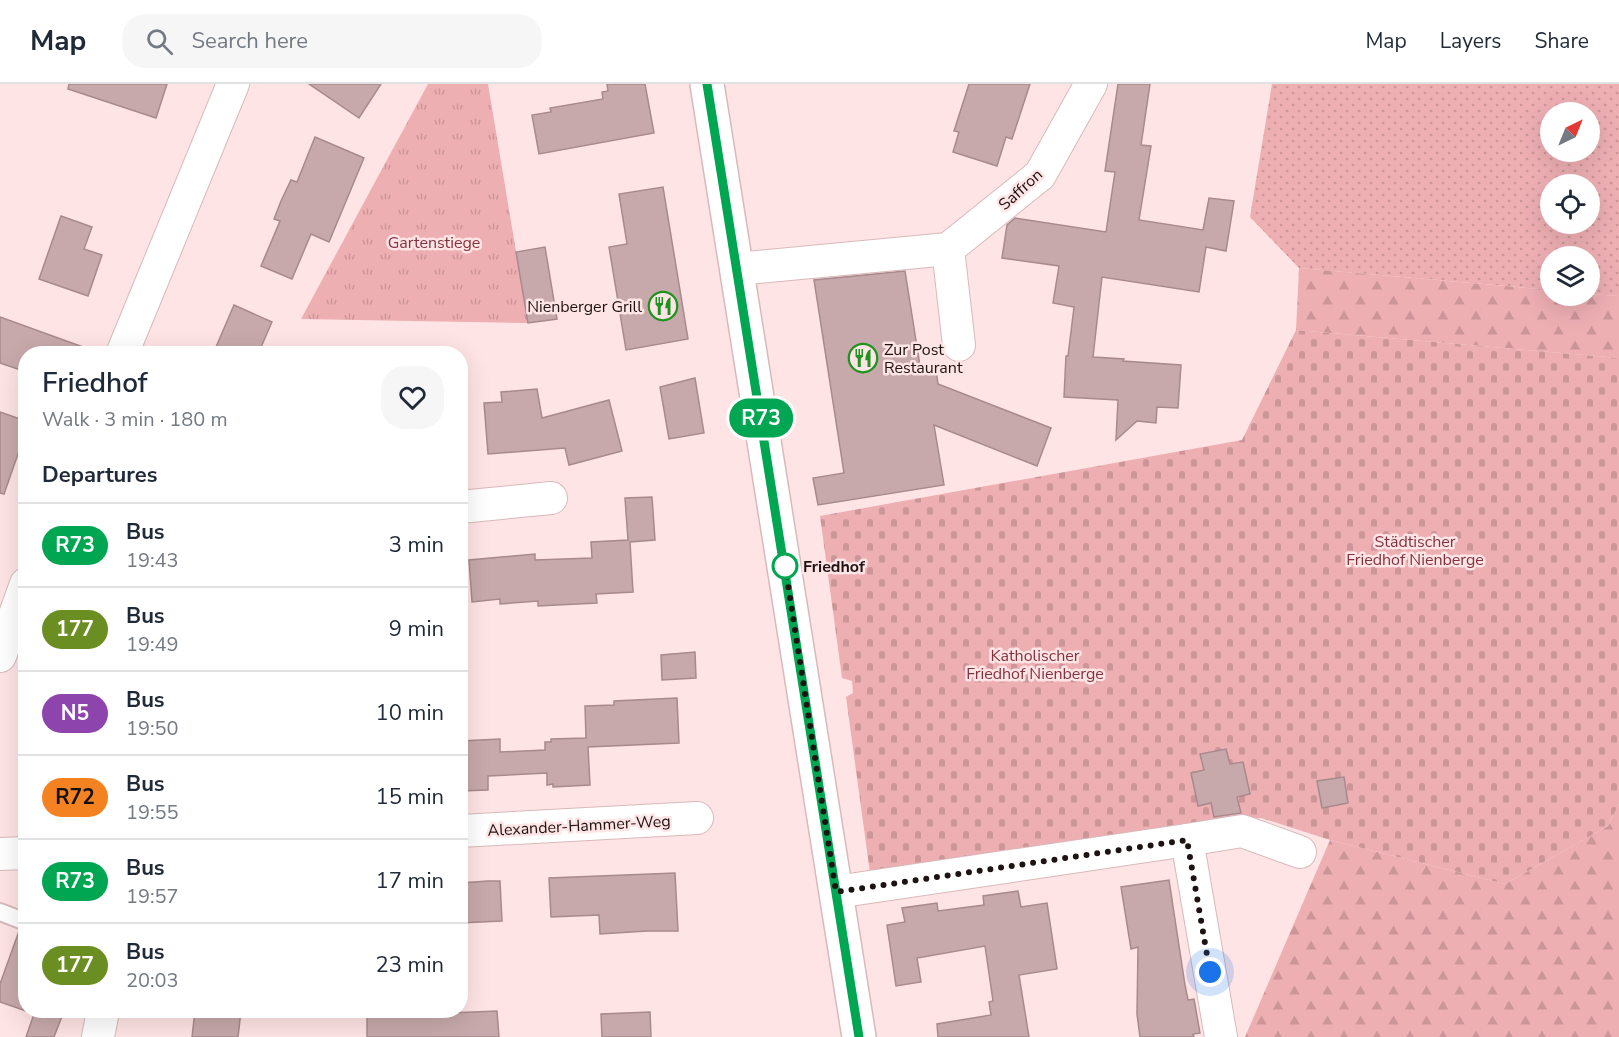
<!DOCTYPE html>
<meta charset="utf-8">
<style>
body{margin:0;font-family:"Nunito Sans",sans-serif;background:#f6f6f7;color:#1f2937;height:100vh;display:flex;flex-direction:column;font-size:22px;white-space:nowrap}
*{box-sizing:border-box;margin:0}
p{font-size:20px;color:#747a83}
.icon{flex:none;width:33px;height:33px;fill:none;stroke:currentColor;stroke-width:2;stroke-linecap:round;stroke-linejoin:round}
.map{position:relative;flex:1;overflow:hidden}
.panel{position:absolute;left:18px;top:262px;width:450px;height:672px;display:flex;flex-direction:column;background:#fff;border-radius:24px;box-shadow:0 6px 24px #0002}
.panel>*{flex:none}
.badge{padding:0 12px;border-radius:20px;font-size:21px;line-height:39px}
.needle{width:39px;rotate:43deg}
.buttons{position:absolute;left:1540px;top:18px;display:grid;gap:12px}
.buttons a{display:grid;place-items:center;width:60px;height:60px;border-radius:50%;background:#fff;box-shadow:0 6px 24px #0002;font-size:30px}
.you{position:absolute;width:30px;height:30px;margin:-15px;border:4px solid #fff;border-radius:50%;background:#1a73e8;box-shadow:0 0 0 9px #1a73e833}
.map>.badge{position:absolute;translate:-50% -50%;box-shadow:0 0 0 3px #fff}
h2{padding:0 24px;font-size:22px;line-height:54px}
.round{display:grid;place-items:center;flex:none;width:63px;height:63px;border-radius:24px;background:#f6f6f7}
.overview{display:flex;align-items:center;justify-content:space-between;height:102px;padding:0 24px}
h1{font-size:28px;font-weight:600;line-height:45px}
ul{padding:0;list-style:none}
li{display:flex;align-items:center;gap:18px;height:84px;padding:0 24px;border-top:2px solid #e0e1e3}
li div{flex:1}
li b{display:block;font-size:22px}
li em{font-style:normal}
li .badge{min-width:66px;font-weight:700;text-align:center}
header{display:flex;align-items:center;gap:36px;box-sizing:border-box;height:84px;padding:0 30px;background:#fff;border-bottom:2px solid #e0e1e3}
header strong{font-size:28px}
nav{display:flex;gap:33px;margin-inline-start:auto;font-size:21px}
.search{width:420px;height:54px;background:#f6f6f7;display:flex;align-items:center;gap:15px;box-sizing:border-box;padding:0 21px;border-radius:24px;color:#747a83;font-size:22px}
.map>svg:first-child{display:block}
.grass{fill:url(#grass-dots);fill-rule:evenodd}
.forest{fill:url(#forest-firs)}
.cemetery{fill:url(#cemetery-stones)}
.park{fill:url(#park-tufts)}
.building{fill:#c8a9ab;stroke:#a88a8c;stroke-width:1.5}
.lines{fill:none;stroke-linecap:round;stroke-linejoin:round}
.lane-casing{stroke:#d9b9ba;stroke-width:20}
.street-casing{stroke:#d9b9ba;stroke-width:34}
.secondary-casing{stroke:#d9b9ba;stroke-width:36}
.lane{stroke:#fff;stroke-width:16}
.street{stroke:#fff;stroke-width:32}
.secondary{stroke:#fff;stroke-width:33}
.line-casing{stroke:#fff;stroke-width:14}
.line{stroke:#00a651;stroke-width:9}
.walk{stroke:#1e1313;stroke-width:6;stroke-dasharray:0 10.8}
.stop-dot{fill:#fff;stroke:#00a651;stroke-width:3}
.labels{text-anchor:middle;stroke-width:5;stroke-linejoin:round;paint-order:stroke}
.street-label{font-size:16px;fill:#1e1313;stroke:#ffe4e5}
.park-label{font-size:16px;fill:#81323d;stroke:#ffe4e5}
.poi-label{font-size:16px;fill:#1e1313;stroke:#ffe4e5;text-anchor:end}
.stop-label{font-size:16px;font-weight:bold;fill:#1e1313;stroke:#ffe4e5;text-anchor:start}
</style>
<header>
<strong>Map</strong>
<div class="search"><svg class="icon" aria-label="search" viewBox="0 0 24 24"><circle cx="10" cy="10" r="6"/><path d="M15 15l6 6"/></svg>Search here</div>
<nav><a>Map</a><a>Layers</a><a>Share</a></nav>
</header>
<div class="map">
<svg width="1619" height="953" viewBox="0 0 1619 953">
<defs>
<pattern id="grass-dots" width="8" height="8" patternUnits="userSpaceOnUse" patternTransform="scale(1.5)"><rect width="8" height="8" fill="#eeafb3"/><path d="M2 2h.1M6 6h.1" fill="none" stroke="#cc9699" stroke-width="1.8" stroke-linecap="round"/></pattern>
<pattern id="forest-firs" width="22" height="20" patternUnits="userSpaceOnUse" patternTransform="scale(1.5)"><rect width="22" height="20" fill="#eeafb3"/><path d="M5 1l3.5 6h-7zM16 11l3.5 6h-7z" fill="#cc9699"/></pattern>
<pattern id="cemetery-stones" width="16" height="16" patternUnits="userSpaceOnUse" patternTransform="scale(1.5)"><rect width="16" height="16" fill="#eeafb3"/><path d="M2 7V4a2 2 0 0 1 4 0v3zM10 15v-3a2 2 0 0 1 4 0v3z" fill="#cc9699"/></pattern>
<pattern id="park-tufts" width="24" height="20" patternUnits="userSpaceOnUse" patternTransform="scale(1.5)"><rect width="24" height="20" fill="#eeafb3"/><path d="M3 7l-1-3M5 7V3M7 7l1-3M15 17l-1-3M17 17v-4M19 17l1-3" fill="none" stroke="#cc9699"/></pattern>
</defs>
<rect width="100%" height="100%" fill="#ffe4e5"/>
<!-- grass -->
<path class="grass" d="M 1272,0 L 1619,0 L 1619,212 L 1590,210 L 1590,172 L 1551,172 L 1551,206 L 1299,184 L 1250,133 ZM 1551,28 L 1590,28 L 1590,68 L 1551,68 ZM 1551,100 L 1590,100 L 1590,140 L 1551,140 Z"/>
<!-- forest -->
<g class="forest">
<path d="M 1299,184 L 1551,206 L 1551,212 L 1590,212 L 1590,210 L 1619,212 L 1619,274 L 1296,246 Z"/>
<path d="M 1619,720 L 1619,953 L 1245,953 L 1330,756 L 1505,800 L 1608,742 Z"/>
</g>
<!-- cemetery -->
<path class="cemetery" d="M 1296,246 L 1619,274 L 1619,720 L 1608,742 L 1505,800 L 1330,756 L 1261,734 L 870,789 L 846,613 L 853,609 L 852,597 L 842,594 L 820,432 L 1242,356 Z"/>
<!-- park -->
<path class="park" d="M 428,0 L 488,0 L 528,239 L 301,235 Z"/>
<!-- building -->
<g class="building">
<path d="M 69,0 L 167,0 L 156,34 L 68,5 Z"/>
<path d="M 309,0 L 381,0 L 359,34 Z"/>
<path d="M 607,0 L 645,0 L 654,49 L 539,70 L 532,31 L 551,28 L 550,24 L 603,15 L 602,8 L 608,7 Z"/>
<path d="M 969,0 L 1030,0 L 1012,55 L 1006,53 L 997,82 L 953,68 L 959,48 L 954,47 Z"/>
<path d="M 1118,0 L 1150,0 L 1141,61 L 1151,62 L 1139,136 L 1203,146 L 1209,114 L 1234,117 L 1226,167 L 1206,163 L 1199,208 L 1102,193 L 1093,273 L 1124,275 L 1123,277 L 1181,281 L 1178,324 L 1157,323 L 1156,339 L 1137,337 L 1116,356 L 1118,316 L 1064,313 L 1066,272 L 1068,272 L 1074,223 L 1053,219 L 1059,182 L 1002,174 L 1007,141 L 1015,134 L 1106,148 L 1115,88 L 1105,87 Z"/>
<path d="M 315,53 L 364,74 L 329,158 L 311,150 L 292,195 L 261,182 L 280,137 L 274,135 L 281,117 L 291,96 L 297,98 Z"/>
<path d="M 663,103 L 688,255 L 626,266 L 609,163 L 627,160 L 619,110 Z"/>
<path d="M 61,132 L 92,143 L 84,165 L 102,171 L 88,212 L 39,195 Z"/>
<path d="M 545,163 L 557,235 L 528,239 L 516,168 Z"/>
<path d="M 905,187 L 921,288 L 936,286 L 938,300 L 1051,344 L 1037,382 L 934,341 L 944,401 L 818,421 L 813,394 L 844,389 L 814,196 Z"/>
<path d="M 234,221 L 272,238 L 258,270 L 213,270 Z"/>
<path d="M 0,233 L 94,267 L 93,270 L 26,270 L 26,288 L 0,279 Z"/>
<path d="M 695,294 L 704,349 L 669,355 L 660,303 Z"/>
<path d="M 537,305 L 542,334 L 609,316 L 622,367 L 569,381 L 565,364 L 488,370 L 484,319 L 502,318 L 501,308 Z"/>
<path d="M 0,328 L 26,337 L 26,347 L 4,410 L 0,409 Z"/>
<path d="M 652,413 L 655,456 L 630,458 L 633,508 L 596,510 L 597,519 L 538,522 L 538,517 L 500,520 L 500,515 L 472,518 L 469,476 L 535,470 L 535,476 L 592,474 L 591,458 L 628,456 L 625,414 Z"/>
<path d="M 695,568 L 696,594 L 662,596 L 661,571 Z"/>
<path d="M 677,614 L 679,659 L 588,663 L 590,701 L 553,703 L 553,700 L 547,701 L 547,689 L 488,692 L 488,706 L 460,707 L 460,657 L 500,655 L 500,668 L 545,666 L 545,658 L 551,658 L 551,655 L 586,654 L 585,622 L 614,621 L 614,617 Z"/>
<path d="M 1226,665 L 1230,680 L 1243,678 L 1250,710 L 1237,713 L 1241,729 L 1214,733 L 1211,719 L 1198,722 L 1191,689 L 1204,686 L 1200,670 Z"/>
<path d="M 1344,693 L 1348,719 L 1322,724 L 1317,697 Z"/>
<path d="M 675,789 L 678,847 L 647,847 L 600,850 L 599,831 L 551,833 L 549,794 Z"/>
<path d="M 1169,796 L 1185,901 L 1188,916 L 1194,915 L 1200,949 L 1193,950 L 1194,953 L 1140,953 L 1137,930 L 1138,863 L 1131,865 L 1121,803 Z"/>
<path d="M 488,797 L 500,797 L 502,837 L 460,839 L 460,799 Z"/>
<path d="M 1018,807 L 1021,823 L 1047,819 L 1057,885 L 1019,891 L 1029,953 L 938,953 L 937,940 L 991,931 L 989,918 L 993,917 L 985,862 L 917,874 L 921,898 L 896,902 L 887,841 L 905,838 L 902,824 L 937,819 L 938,827 L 984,821 L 983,812 Z"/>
<path d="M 19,847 L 26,848 L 26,927 L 0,918 L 0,900 Z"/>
<path d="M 35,927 L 64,927 L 54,953 L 26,953 Z"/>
<path d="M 195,927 L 241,927 L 238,953 L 192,953 Z"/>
<path d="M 392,927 L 423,927 L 424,930 L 497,927 L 499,953 L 367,953 L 367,933 L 392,932 Z"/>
<path d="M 650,928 L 651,953 L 602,953 L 601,930 Z"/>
</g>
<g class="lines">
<!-- lane casing -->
<g class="lane-casing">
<path id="lane" d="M 0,828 L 26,838"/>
</g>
<!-- street casing -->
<g class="street-casing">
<g id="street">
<path d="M 948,165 L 959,261"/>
<path d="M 737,185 L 948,165 L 1040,91 L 1091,0"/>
<path d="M 122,270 L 233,0"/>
<path d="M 460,423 L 551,414"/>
<path d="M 0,572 L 26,500"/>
<path d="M 460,747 L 697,734"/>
<path d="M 1187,756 L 1242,747 L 1300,768"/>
<path d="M 0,770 L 26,769"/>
<path d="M 836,808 L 1187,756 L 1221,953"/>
<path d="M 98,953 L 103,927"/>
</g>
</g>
<!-- secondary casing -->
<g class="secondary-casing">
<path id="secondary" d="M 707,0 L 859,953"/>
</g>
<!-- lane -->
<use href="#lane" class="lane"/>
<!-- street -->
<use href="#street" class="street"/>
<!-- secondary -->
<use href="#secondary" class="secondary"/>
</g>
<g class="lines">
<!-- line casing -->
<g class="line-casing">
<path id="line" d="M 707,0 L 859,953"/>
</g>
<!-- line -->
<use href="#line" class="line"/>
<!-- walk -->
<path class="walk" d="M 785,482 L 836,808 L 1187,756 L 1210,888"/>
</g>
<!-- icons -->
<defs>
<g id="restaurant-ring" transform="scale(1.5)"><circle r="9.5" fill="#ffe4e5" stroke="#1e9320" stroke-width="1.5"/><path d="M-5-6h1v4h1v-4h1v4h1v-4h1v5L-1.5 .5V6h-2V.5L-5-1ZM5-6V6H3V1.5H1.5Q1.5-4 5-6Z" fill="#1e9320"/></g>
</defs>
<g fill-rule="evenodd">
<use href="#restaurant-ring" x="663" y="222"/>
<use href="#restaurant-ring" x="863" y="274"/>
</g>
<!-- markers -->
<circle class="stop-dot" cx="785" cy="482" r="12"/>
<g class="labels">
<!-- street labels -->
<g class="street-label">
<text transform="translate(1020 105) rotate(-42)" y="6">Saffron</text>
<text transform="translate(579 741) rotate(-3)" y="6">Alexander-Hammer-Weg</text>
</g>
<!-- park labels -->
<g class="park-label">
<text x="434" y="164">Gartenstiege</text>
<text x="1415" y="463">Städtischer<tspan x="1415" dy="18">Friedhof Nienberge</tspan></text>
<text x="1035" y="577">Katholischer<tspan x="1035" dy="18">Friedhof Nienberge</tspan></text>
</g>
<!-- poi labels -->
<g class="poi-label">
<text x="642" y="228">Nienberger Grill</text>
<text x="884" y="271" text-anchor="start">Zur Post<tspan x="884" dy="18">Restaurant</tspan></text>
</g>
<!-- stop labels -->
<g class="stop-label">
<text x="803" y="488">Friedhof</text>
</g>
</g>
</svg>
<div class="buttons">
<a><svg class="needle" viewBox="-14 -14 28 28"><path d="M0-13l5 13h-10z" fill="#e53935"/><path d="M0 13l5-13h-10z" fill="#747a83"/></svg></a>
<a><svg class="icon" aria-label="locate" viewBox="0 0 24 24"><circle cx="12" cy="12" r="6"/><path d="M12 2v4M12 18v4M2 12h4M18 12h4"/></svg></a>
<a><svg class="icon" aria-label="layers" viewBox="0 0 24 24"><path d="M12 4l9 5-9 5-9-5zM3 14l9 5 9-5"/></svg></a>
</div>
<div class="you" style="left:1210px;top:888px"></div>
<b class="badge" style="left:761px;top:334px;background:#00a651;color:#fff">R73</b>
<section class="panel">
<div class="overview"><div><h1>Friedhof</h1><p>Walk · 3 min · 180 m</p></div><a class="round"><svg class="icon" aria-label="heart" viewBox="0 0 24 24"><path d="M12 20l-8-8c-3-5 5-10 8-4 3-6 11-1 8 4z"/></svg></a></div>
<h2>Departures</h2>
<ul>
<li><span class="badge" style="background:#00a651;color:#fff">R73</span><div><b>Bus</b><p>19:43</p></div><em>3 min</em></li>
<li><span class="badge" style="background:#6b8e23;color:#fff">177</span><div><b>Bus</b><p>19:49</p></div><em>9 min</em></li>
<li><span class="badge" style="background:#8e44ad;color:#fff">N5</span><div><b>Bus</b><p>19:50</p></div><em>10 min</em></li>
<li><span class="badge" style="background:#f58220;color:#111">R72</span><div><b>Bus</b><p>19:55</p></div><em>15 min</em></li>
<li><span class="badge" style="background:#00a651;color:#fff">R73</span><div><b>Bus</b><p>19:57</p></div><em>17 min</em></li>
<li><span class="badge" style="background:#6b8e23;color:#fff">177</span><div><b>Bus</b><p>20:03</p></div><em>23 min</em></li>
</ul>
</section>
</div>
